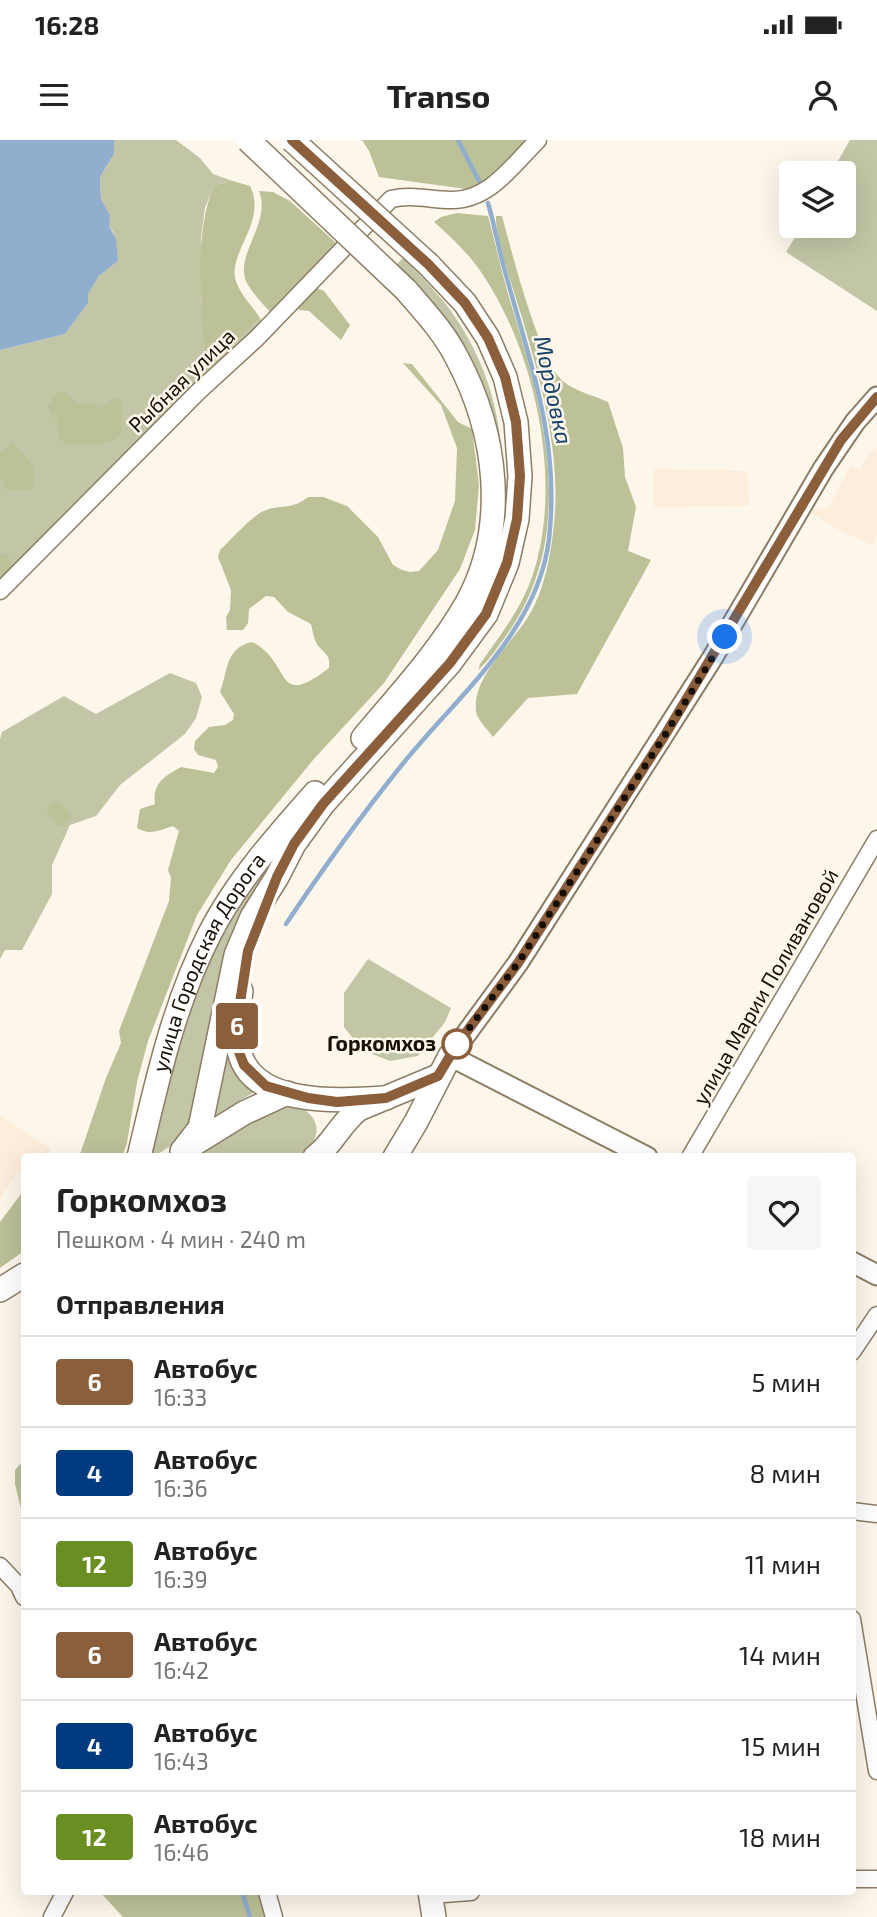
<!DOCTYPE html>
<html lang="ru">
<meta charset="utf-8">
<style>
body{margin:0;font-family:"Exo 2",sans-serif;background:#f6f6f6;color:#222;height:100vh;display:flex;flex-direction:column;font-size:26px;white-space:nowrap}
*{box-sizing:border-box;margin:0}
p{font-size:23px;color:#767676}
.icon{flex:none;width:38px;height:38px;fill:none;stroke:currentColor;stroke-width:2;stroke-linecap:round;stroke-linejoin:round}
.map{position:relative;flex:1;overflow:hidden}
.panel{position:absolute;left:21px;top:1013px;width:835px;height:742px;display:flex;flex-direction:column;background:#fff;border-radius:7px;box-shadow:0 7px 28px #0002}
.panel>*{flex:none}
.badge{padding:0 14px;border-radius:5px;font-size:24px;line-height:46px}
.buttons{position:absolute;left:779px;top:21px;display:grid;gap:14px}
.buttons a{display:grid;place-items:center;width:77px;height:77px;border-radius:7px;background:#fff;box-shadow:0 7px 28px #0002;font-size:35px}
.you{position:absolute;width:35px;height:35px;margin:-18px;border:5px solid #fff;border-radius:50%;background:#1a73e8;box-shadow:0 0 0 10px #1a73e833}
.map>.badge{position:absolute;translate:-50% -50%;box-shadow:0 0 0 4px #fff}
h2{padding:0 35px;font-size:26px;line-height:63px}
.round{display:grid;place-items:center;flex:none;width:74px;height:74px;border-radius:7px;background:#f6f6f6}
.head{display:flex;align-items:center;justify-content:space-between;height:119px;padding:0 35px}
h1{font-size:33px;font-weight:700;line-height:52px}
ul{padding:0;list-style:none}
li{display:flex;align-items:center;gap:21px;height:91px;padding:0 35px;border-top:2px solid #e0e0e0}
li div{flex:1}
li b{display:block;font-size:26px}
li em{font-style:normal}
li .badge{min-width:77px;font-weight:700;text-align:center}
.status{display:flex;justify-content:space-between;align-items:center;height:49px;padding:0 35px;background:#fff;direction:ltr}
.status svg{height:19px;fill:currentColor}
header{display:flex;justify-content:space-between;align-items:center;height:91px;padding:0 35px;background:#fff;font-size:32px;font-weight:700}
.map>svg:first-child{display:block}
.built{fill:#fceeda}
.green{fill:#c2c6a6}
.forest{fill:#bcc198}
.water{fill:#91aece}
.lines{fill:none;stroke-linecap:round;stroke-linejoin:round}
.stream{stroke:#91aece;stroke-width:4.5}
.minor-casing{stroke:#8d7d65;stroke-width:19}
.tertiary-casing{stroke:#8d7d65;stroke-width:23}
.secondary-casing{stroke:#8d7d65;stroke-width:26}
.minor{stroke:#fff;stroke-width:16}
.tertiary{stroke:#fff;stroke-width:19}
.secondary{stroke:#fff;stroke-width:23}
.secondary-bridge-casing{stroke:#8d7d65;stroke-width:26;stroke-linecap:butt}
.secondary-bridge{stroke:#fff;stroke-width:23}
.line-casing{stroke:#fff;stroke-width:16}
.line{stroke:#8b5e3c;stroke-width:10}
.walk{stroke:#150f06;stroke-width:7;stroke-dasharray:0 12.6}
.stop-dot{fill:#fff;stroke:#8b5e3c;stroke-width:3.5}
.labels{text-anchor:middle;stroke-width:5;stroke-linejoin:round;paint-order:stroke}
.street-label{font-size:21px;fill:#150f06;stroke:#fdf6eb}
.stop-label{font-size:21px;font-weight:bold;fill:#150f06;stroke:#fdf6eb;text-anchor:end}
.water-label{font-size:23px;font-style:italic;fill:#16416b;stroke:#fdf6eb}
</style>
<div class="status"><b>16:28</b><svg viewBox="0 0 49 12"><path d="M0 12V9h3v3zM5 12V6h3v6zM10 12V3h3v9zM15 12V0h3v12zM26 1h20v11H26zM47 4h2v5h-2z"/></svg></div>
<header><svg class="icon" aria-label="menu" viewBox="0 0 24 24"><path d="M4 6h16M4 12h16M4 18h16"/></svg>Transo<svg class="icon" aria-label="person" viewBox="0 0 24 24"><circle cx="12" cy="8" r="4"/><path d="M4 21q1-7 8-7t8 7"/></svg></header>
<div class="map">
<svg width="877" height="1777" viewBox="0 0 877 1777">
<rect width="100%" height="100%" fill="#fdf6eb"/>
<!-- built -->
<g class="built">
<path d="M 877,308 L 877,395 L 873,405 L 842,392 L 807,370 L 828,368 L 851,326 L 860,329 L 870,313 Z"/>
<path d="M 654,329 L 747,331 L 749,366 L 654,367 Z"/>
<path d="M 0,975 L 51,1009 L 46,1017 L 24,1017 L 24,1036 L 18,1032 L 0,1059 Z"/>
</g>
<!-- green -->
<g class="green">
<path d="M 114,0 L 176,0 L 200,18 L 213,34 L 233,41 L 214,45 L 205,68 L 201,98 L 201,162 L 229,210 L 260,178 L 271,189 L 201,254 L 0,457 L 0,210 L 65,194 L 88,163 L 88,154 L 99,136 L 118,121 L 113,92 L 109,86 L 109,76 L 101,59 L 100,37 L 114,14 Z"/>
<path d="M 850,0 L 877,0 L 877,171 L 786,112 L 802,86 L 844,86 L 844,33 L 831,33 Z"/>
<path d="M 404,117 C 420,136 439,154 453,174 C 498,239 507,304 501,380 L 494,289 L 393,128 Z"/>
<path d="M 170,533 L 196,543 L 202,557 L 196,578 L 185,594 L 120,645 L 96,676 L 70,685 L 52,725 L 52,754 L 22,810 L 5,810 L 0,819 L 0,599 L 2,592 L 64,556 L 96,574 Z"/>
<path d="M 271,717 L 252,759 L 198,971 L 183,997 L 154,1017 L 150,1017 L 175,906 L 220,789 Z"/>
<path d="M 368,819 L 451,868 L 445,882 L 418,916 L 390,921 L 362,910 L 344,887 L 344,853 Z"/>
<path d="M 225,894 L 259,949 L 212,978 Z"/>
<path d="M 290,962 C 322,974 326,998 297,1017 L 191,1017 L 276,964 Z"/>
</g>
<!-- forest -->
<g class="forest">
<path d="M 362,0 L 530,0 L 504,29 L 473,50 L 379,37 L 369,11 Z"/>
<path d="M 233,41 L 250,46 C 269,84 222,116 238,146 C 243,157 253,167 260,178 L 229,210 L 218,219 L 205,210 L 203,195 C 201,145 195,92 214,45 Z"/>
<path d="M 259,51 L 273,52 L 290,61 L 336,103 L 313,133 L 289,152 L 272,174 C 264,165 253,154 247,143 C 233,116 272,83 259,51 Z"/>
<path d="M 457,73 L 488,76 C 496,105 502,135 511,164 C 544,270 578,393 508,493 C 499,505 490,520 478,530 L 480,524 C 499,497 521,469 532,437 C 564,344 536,212 481,132 C 468,113 451,97 434,82 L 441,77 Z"/>
<path d="M 496,76 L 502,76 C 511,109 540,224 564,242 C 575,251 595,256 608,262 L 623,308 L 625,337 L 636,367 L 628,411 L 651,420 L 577,554 L 528,558 L 493,597 C 488,590 477,580 476,571 C 472,533 520,498 534,466 C 545,444 550,417 553,393 C 563,317 541,241 519,168 C 512,145 495,97 496,76 Z"/>
<path d="M 314,147 L 324,151 L 350,185 L 341,200 L 309,171 L 299,170 L 296,161 Z"/>
<path d="M 403,223 L 412,224 L 458,282 L 472,289 L 479,345 L 475,390 L 460,429 L 384,543 L 313,620 L 231,720 L 197,775 L 148,901 L 137,942 L 127,1003 L 122,1017 L 79,1017 L 106,938 L 121,903 L 119,891 L 169,761 L 171,738 L 168,730 L 179,691 L 173,686 C 160,690 150,696 137,688 L 140,669 L 155,664 C 152,643 165,636 181,627 L 214,633 L 218,627 L 216,620 L 198,615 L 194,609 L 195,601 L 209,587 L 225,585 L 233,580 L 234,574 L 220,552 C 228,531 225,508 252,502 C 293,522 273,571 329,528 C 330,516 327,515 320,508 C 314,502 313,492 311,484 L 288,472 L 274,457 L 266,456 L 249,469 L 248,483 L 243,490 L 227,490 L 226,477 L 230,470 L 231,450 L 218,417 L 220,410 C 232,399 252,375 266,370 C 283,364 292,370 308,357 L 323,357 L 347,366 L 378,397 L 393,425 L 402,430 L 410,432 L 419,431 L 438,410 L 455,361 L 457,308 L 441,265 Z"/>
<path d="M 58,252 L 65,252 L 77,263 L 92,264 L 98,268 L 115,258 L 122,260 C 122,265 123,290 122,293 C 119,305 69,308 62,301 C 56,296 58,287 58,280 L 52,275 L 48,266 Z"/>
<path d="M 13,303 C 28,320 41,327 31,351 L 6,350 L 0,336 L 0,313 Z"/>
<path d="M 5,413 C 15,424 12,431 0,439 L 0,414 Z"/>
<path d="M 53,663 C 62,664 67,668 72,676 L 63,685 L 57,686 L 46,669 Z"/>
<path d="M 24,1050 L 24,1111 L 0,1128 L 0,1082 Z"/>
<path d="M 23,1321 L 24,1321 L 24,1381 L 15,1344 L 15,1330 Z"/>
<path d="M 100,1752 L 260,1752 L 270,1777 L 123,1777 Z"/>
</g>
<!-- water -->
<path class="water" d="M 0,0 L 114,0 L 114,14 L 100,37 L 101,59 L 110,76 L 109,86 L 116,99 L 118,121 L 99,136 L 88,154 L 88,163 L 65,194 L 0,210 Z"/>
<g class="lines">
<!-- stream -->
<g class="stream">
<path d="M 458,0 L 481,45"/>
<path d="M 286,784 C 322,730 360,677 401,626 C 456,557 538,492 549,399 C 560,302 531,226 506,135 C 499,111 495,87 488,63"/>
<path d="M 242,1752 L 250,1777"/>
</g>
<!-- minor casing -->
<g class="minor-casing">
<g id="minor">
<path d="M 0,451 L 199,251 L 257,198 L 391,59 C 412,54 431,60 451,60 C 489,61 513,25 538,0"/>
<path d="M 690,1017 L 877,699"/>
<path d="M 852,1212 L 877,1175"/>
<path d="M 852,1371 L 877,1374"/>
<path d="M 0,1426 L 19,1446 L 24,1457"/>
<path d="M 852,1479 L 877,1631"/>
<path d="M 852,1739 L 877,1739"/>
<path d="M 267,1752 L 274,1777"/>
<path d="M 430,1755 L 471,1752"/>
<path d="M 52,1777 L 65,1752"/>
</g>
</g>
<!-- tertiary casing -->
<g class="tertiary-casing">
<g id="tertiary">
<path d="M 647,1017 L 450,916 L 518,823 L 713,517 L 823,329 L 855,282 L 877,257"/>
<path d="M 852,1122 L 877,1135"/>
</g>
</g>
<!-- secondary casing -->
<g class="secondary-casing">
<g id="secondary">
<path d="M 363,598 C 399,555 439,512 467,463 C 509,386 497,293 457,218 C 444,192 424,171 406,150"/>
<path d="M 241,851 C 239,869 235,887 238,905 C 246,968 341,961 386,958"/>
<path d="M 189,1007 L 244,973 L 287,953"/>
<path d="M 182,1011 L 200,988 L 236,815 L 252,777 L 277,737 L 294,704 L 323,664 L 450,523 L 486,474 L 507,423 L 517,379 L 520,336 L 516,282 L 505,237 L 488,198 L 465,163 L 428,124"/>
<path id="s1" d="M 139,1017 C 157,941 174,863 210,793 C 236,742 277,696 315,653"/>
<path d="M 315,1017 C 333,1004 341,982 359,969 L 438,936"/>
<path d="M 395,1017 L 416,982 L 450,916"/>
<path d="M 0,1150 L 24,1135"/>
<path d="M 430,1752 L 434,1777"/>
</g>
</g>
<!-- minor -->
<use href="#minor" class="minor"/>
<!-- tertiary -->
<use href="#tertiary" class="tertiary"/>
<!-- secondary -->
<use href="#secondary" class="secondary"/>
<!-- secondary-bridge casing -->
<g class="secondary-bridge-casing">
<g id="secondary-bridge">
<path d="M 248,0 L 406,150"/>
<path d="M 292,0 L 428,124"/>
</g>
</g>
<!-- secondary-bridge -->
<use href="#secondary-bridge" class="secondary-bridge"/>
</g>
<g class="lines">
<!-- line casing -->
<g class="line-casing">
<path id="line" d="M 292,0 L 428,124 L 465,163 L 488,198 L 505,237 L 516,282 L 520,336 L 517,379 L 507,423 L 486,474 L 450,523 L 323,664 L 294,704 L 277,737 L 248,811 L 237,882 L 237,907 L 244,925 L 266,946 L 308,958 L 337,962 L 386,958 L 438,936 L 456,906 L 518,823 L 665,595 L 841,300 L 877,257"/>
</g>
<!-- line -->
<use href="#line" class="line"/>
<!-- walk -->
<path class="walk" d="M 457,904 L 456,906 L 518,823 L 665,595 L 725,497"/>
</g>
<!-- markers -->
<circle class="stop-dot" cx="457" cy="904" r="14"/>
<g class="labels">
<!-- street labels -->
<g class="street-label">
<text transform="translate(182 241) rotate(-44)" y="7">Рыбная улица</text>
<text dy="7" stroke="none"><textPath href="#s1" startOffset="208">улица Городская Дорога</textPath></text>
<text transform="translate(766 847) rotate(-60)" y="7">улица Марии Поливановой</text>
</g>
<!-- stop labels -->
<g class="stop-label">
<text x="436" y="911">Горкомхоз</text>
</g>
<!-- water labels -->
<g class="water-label">
<text transform="translate(553 250) rotate(78)" y="8">Мордовка</text>
</g>
</g>
</svg>
<div class="buttons">
<a><svg class="icon" aria-label="layers" viewBox="0 0 24 24"><path d="M12 4l9 5-9 5-9-5zM3 14l9 5 9-5"/></svg></a>
</div>
<div class="you" style="left:725px;top:497px"></div>
<b class="badge" style="left:237px;top:886px;background:#8b5e3c;color:#fff">6</b>
<section class="panel">
<div class="head"><div><h1>Горкомхоз</h1><p>Пешком · 4 мин · 240 m</p></div><a class="round"><svg class="icon" aria-label="heart" viewBox="0 0 24 24"><path d="M12 20l-8-8c-3-5 5-10 8-4 3-6 11-1 8 4z"/></svg></a></div>
<h2>Отправления</h2>
<ul>
<li><span class="badge" style="background:#8b5e3c;color:#fff">6</span><div><b>Автобус</b><p>16:33</p></div><em>5 мин</em></li>
<li><span class="badge" style="background:#003b80;color:#fff">4</span><div><b>Автобус</b><p>16:36</p></div><em>8 мин</em></li>
<li><span class="badge" style="background:#6b8e23;color:#fff">12</span><div><b>Автобус</b><p>16:39</p></div><em>11 мин</em></li>
<li><span class="badge" style="background:#8b5e3c;color:#fff">6</span><div><b>Автобус</b><p>16:42</p></div><em>14 мин</em></li>
<li><span class="badge" style="background:#003b80;color:#fff">4</span><div><b>Автобус</b><p>16:43</p></div><em>15 мин</em></li>
<li><span class="badge" style="background:#6b8e23;color:#fff">12</span><div><b>Автобус</b><p>16:46</p></div><em>18 мин</em></li>
</ul>
</section>
</div>
